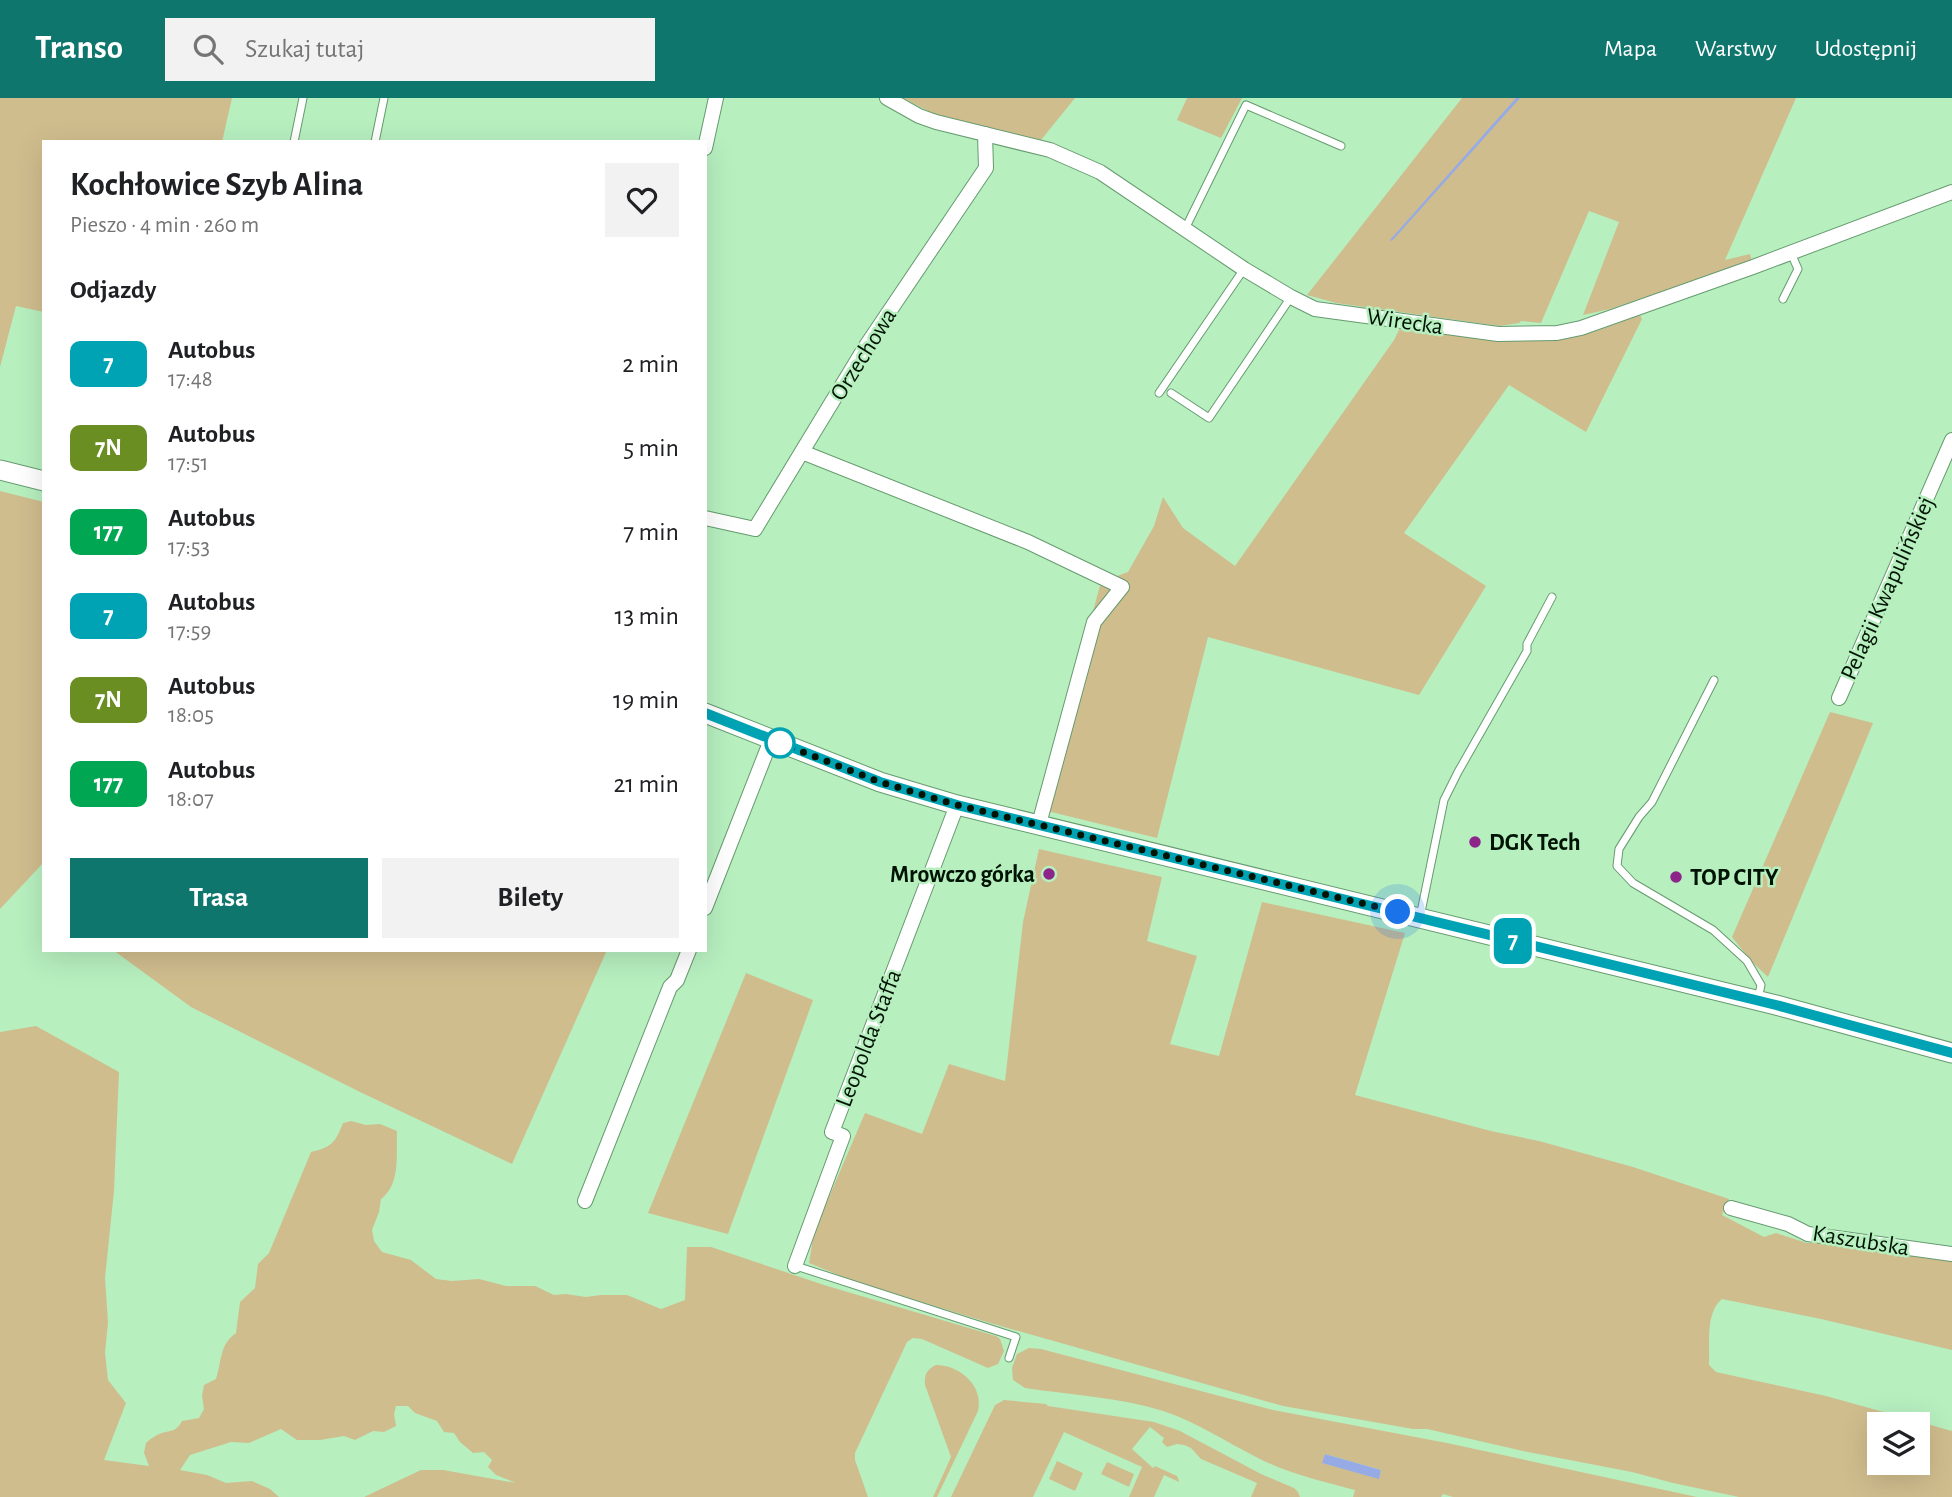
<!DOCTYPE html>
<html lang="pl">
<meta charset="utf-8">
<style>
body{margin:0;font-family:"Alegreya Sans",sans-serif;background:#f2f2f2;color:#202124;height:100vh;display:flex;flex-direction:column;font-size:26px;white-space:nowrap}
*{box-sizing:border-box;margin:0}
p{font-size:23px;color:#757577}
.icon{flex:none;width:38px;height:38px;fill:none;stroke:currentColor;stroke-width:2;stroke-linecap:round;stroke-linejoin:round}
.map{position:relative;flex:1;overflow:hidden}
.details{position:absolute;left:42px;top:42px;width:665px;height:812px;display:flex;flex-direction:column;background:#fff;border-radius:0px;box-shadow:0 7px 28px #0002}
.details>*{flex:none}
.badge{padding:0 14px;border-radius:10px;font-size:24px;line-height:46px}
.fabs{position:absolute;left:1867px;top:1314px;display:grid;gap:14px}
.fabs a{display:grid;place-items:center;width:63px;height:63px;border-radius:0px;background:#fff;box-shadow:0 7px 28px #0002;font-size:35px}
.you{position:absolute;width:35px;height:35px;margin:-18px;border:5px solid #fff;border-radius:50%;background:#1a73e8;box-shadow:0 0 0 10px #1a73e833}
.map>.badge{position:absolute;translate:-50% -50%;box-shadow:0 0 0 4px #fff}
h2{padding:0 28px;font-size:26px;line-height:63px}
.round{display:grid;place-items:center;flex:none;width:74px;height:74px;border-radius:0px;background:#f2f2f2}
.summary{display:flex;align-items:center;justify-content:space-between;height:119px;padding:0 28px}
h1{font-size:33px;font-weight:700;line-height:52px}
.cta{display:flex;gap:14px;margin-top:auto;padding:14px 28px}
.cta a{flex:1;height:80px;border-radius:0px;background:#0f766e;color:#fff;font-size:28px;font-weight:700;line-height:80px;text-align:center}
.cta a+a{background:#f2f2f2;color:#202124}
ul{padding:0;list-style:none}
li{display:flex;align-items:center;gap:21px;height:84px;padding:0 28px}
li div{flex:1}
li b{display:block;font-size:26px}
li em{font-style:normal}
li .badge{min-width:77px;font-weight:700;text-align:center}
header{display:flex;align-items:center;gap:42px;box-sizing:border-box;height:98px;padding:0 35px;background:#0f766e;color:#fff}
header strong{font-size:33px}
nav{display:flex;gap:38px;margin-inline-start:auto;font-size:24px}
.search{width:490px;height:63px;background:#f2f2f2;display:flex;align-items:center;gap:18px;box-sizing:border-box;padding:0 24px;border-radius:0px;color:#757577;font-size:26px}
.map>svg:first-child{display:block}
.green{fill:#d0bd8e;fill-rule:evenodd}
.water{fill:#96abe6}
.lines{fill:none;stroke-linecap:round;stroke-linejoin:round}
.lane-casing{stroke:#669b6f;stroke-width:9}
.street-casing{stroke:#669b6f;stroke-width:16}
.secondary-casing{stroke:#669b6f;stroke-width:21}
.lane{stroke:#fff;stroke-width:7}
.street{stroke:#fff;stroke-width:14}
.secondary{stroke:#fff;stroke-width:19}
.line-casing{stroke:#fff;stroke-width:16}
.line{stroke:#00a3b4;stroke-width:10}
.walk{stroke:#011304;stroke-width:7;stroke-dasharray:0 12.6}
.stop-dot{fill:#fff;stroke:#00a3b4;stroke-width:3.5}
.poi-dot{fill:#8c248a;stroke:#b7efbf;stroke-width:2.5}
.labels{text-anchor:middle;stroke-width:5;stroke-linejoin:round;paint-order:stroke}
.street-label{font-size:24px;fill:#011304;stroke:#b7efbf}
.poi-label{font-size:24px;font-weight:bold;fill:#011304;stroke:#b7efbf;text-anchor:start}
</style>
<header>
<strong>Transo</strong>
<div class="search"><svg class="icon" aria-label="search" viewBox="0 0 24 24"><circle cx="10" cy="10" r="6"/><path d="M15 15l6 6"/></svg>Szukaj tutaj</div>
<nav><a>Mapa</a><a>Warstwy</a><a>Udostępnij</a></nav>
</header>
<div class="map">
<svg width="1952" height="1399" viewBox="0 0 1952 1399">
<rect width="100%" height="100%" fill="#b7efbf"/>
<!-- green -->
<g class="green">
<path d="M 0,0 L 232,0 L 222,44 L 44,44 L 44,214 L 16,208 L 0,269 Z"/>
<path d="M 903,0 L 1075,0 L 1041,42 L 959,24 L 936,17 Z"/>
<path d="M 1187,0 L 1242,0 L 1221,40 L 1177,22 Z"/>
<path d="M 1462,0 L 1796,0 L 1725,162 L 1750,156 L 1752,164 L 1610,211 L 1583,217 L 1619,124 L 1589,113 L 1541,225 L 1521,223 L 1519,225 L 1499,228 L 1336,205 L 1307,197 Z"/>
<path d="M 1640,217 L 1642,221 L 1586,334 L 1509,287 L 1404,435 L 1486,488 L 1419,597 L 1208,539 L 1157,740 L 1039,711 L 1101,484 L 1128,474 L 1154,428 L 1163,399 L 1183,430 L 1235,468 L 1394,242 L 1401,228 C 1456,238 1511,247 1567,240 C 1592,236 1617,225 1640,217 Z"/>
<path d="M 0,393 L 44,404 L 44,764 L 0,811 Z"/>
<path d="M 1830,614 L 1873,625 L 1768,879 L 1751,863 L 1732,839 Z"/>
<path d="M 1039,751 L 1162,779 L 1147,843 L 1197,858 L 1170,946 L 1219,958 L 1262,804 L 1405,835 L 1355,997 L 1491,1033 L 1539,1043 L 1633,1069 L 1729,1101 L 1722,1117 L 1764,1139 L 1776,1135 L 1807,1145 L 1833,1145 L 1952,1163 L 1952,1252 L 1821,1221 L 1722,1201 C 1705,1215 1710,1247 1709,1267 L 1716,1274 L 1826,1298 L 1952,1333 L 1952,1399 L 1739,1399 L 1673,1385 L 1632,1374 L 1523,1353 L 1427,1331 L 1413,1331 L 1283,1308 L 990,1225 L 853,1183 L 809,1165 L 814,1134 L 865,1015 L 922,1036 L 949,966 L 1005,983 L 1023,824 ZM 1880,1326 L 1918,1326 L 1918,1365 L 1880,1365 Z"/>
<path d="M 113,852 L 607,852 L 512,1066 L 360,994 L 191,909 Z"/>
<path d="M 746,875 L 813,902 L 728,1136 L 648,1115 Z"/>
<path d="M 36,928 L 119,974 L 114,1093 L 105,1180 L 108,1224 L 105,1255 L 108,1282 L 126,1305 L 104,1362 L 149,1368 L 144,1355 L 146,1345 C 150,1341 156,1337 162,1335 C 172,1332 176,1334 182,1323 L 199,1320 L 204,1311 L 202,1298 L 204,1287 L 216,1281 C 222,1263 219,1247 236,1235 L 240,1204 L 255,1190 L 258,1166 L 269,1155 L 311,1054 C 332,1049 335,1045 343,1025 L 351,1023 L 366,1027 L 380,1026 L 397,1033 C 396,1056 401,1086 381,1101 L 379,1114 L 372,1132 L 374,1143 L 382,1154 L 411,1162 L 436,1181 L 452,1183 L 479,1181 L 506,1188 L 535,1188 L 554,1197 L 566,1196 L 586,1199 L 601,1197 L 627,1197 L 661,1211 L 685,1202 L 687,1149 L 711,1149 L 824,1187 L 996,1238 L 1000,1241 L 1004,1253 L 998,1266 L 988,1270 L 922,1241 L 913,1240 L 907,1244 L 855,1355 L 855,1362 L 868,1399 L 364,1399 L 421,1372 L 443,1372 L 516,1385 L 496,1377 L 488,1369 L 492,1362 L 484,1354 L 473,1355 L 460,1344 L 454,1335 L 444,1334 L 437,1323 L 415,1315 L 408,1308 L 396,1308 L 394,1316 L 396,1328 L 384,1334 L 373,1333 L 355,1342 L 344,1338 L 320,1342 L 297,1342 L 281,1331 L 249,1345 L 231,1344 L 190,1357 L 180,1372 L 207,1377 L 226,1385 L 252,1383 L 270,1391 L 279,1399 L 0,1399 L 0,934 Z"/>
<path d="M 1029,1250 L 1041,1251 L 1273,1312 L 1447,1345 L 1697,1399 L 1453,1399 L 1443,1396 L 1441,1399 L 1353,1399 L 1355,1392 C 1322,1383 1289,1376 1258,1360 C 1226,1344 1197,1324 1163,1313 C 1119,1299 1071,1297 1025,1290 L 1013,1282 L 1012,1270 L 1017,1256 ZM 1325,1356 L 1381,1372 L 1379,1380 L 1323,1365 Z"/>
<path d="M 936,1267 C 960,1267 984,1288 978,1313 L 937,1399 L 933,1399 L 951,1359 L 925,1287 C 924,1277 927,1271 936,1267 Z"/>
<path d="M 1004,1302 L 1046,1306 L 1048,1308 L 1154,1324 L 1180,1333 L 1261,1376 L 1294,1390 L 1298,1394 L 1300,1399 L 1251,1399 L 1257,1385 L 1201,1361 L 1191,1350 L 1184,1347 L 1177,1346 L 1167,1349 L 1162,1344 L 1164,1340 L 1150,1329 L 1132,1351 L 1153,1370 L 1155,1368 L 1177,1378 L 1179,1383 L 1179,1384 L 1164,1377 L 1154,1399 L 1129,1399 L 1142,1369 L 1064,1334 L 1033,1399 L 951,1399 L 995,1307 Z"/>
<path d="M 1057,1363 L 1083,1375 L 1075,1393 L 1049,1381 Z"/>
<path d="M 1107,1364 L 1134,1376 L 1129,1389 L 1101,1376 Z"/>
</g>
<!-- water -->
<g class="water">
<path d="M 1516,0 L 1520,0 L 1392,143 L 1390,142 Z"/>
<path d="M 1325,1356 L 1381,1372 L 1379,1381 L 1322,1365 Z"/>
</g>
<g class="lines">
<!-- lane casing -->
<g class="lane-casing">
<g id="lane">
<path d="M 294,44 L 303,0"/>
<path d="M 375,44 L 384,0"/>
<path d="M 1185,131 L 1246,7 L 1341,48"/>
<path d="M 1783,201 L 1798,171 L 1791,155"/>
<path d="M 1159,295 L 1244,171"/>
<path d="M 1171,295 L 1209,320 L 1291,199"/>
<path d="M 1714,582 L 1652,704 L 1639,719 L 1619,751 L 1617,768 L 1633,785 L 1713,832 L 1747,863 L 1761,887 L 1758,901"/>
<path d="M 1420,819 L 1444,702 L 1458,674 L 1527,553 L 1527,546 L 1552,499"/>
<path d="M 796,1168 L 1016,1239 L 1009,1260"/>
</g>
</g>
<!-- street casing -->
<g class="street-casing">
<g id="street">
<path d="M 887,0 L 919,18 L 936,24 L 1050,52 L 1100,74 L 1244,171 L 1291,199 L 1315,211 L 1498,236 L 1557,235 L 1581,230 L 1753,169 L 1952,94"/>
<path d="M 705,50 L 716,0"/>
<path d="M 802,354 L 1028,444 L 1122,489 L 1094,524 L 1039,726"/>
<path d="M 705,420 L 755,431 L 866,248 L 986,70 L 985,36"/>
<path d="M 1839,600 L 1952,342"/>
<path d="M 705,810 L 771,642"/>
<path d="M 585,1103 L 670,889 L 677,882 L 689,852"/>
<path d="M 1731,1110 L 1788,1126 L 1808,1136 L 1952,1156"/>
<path d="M 795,1168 L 843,1038 L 832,1034 L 957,707"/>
</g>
</g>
<!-- secondary casing -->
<g class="secondary-casing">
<g id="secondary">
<path d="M 0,372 L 44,383"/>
<path d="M 705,615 L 880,684 L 957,707 L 1776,907 L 1952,955"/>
</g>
</g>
<!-- lane -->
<use href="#lane" class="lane"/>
<!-- street -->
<use href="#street" class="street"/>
<!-- secondary -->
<use href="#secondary" class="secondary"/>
</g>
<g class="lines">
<!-- line casing -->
<g class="line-casing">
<path id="line" d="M 705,615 L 880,684 L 957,707 L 1776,907 L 1952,955"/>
</g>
<!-- line -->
<use href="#line" class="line"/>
<!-- walk -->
<path class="walk" d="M 780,645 L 880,684 L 957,707 L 1398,814"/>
</g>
<!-- markers -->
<circle class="stop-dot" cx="780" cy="645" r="14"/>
<g class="poi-dot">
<circle cx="1475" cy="744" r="7"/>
<circle cx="1049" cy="776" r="7"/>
<circle cx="1676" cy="779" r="7"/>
</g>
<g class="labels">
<!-- street labels -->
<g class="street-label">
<text transform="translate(1405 223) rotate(8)" y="8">Wirecka</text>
<text transform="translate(863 256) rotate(-58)" y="8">Orzechowa</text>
<text transform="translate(1887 490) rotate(-66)" y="8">Pelagii Kwapulińskiej</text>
<text transform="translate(868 940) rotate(-69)" y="8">Leopolda Staffa</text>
<text transform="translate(1861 1142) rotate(9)" y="8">Kaszubska</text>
</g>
<!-- poi labels -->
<g class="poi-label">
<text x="1489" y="752">DGK Tech</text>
<text x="1035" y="784" text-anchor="end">Mrowczo górka</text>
<text x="1690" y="787">TOP CITY</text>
</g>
</g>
</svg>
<div class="fabs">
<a><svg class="icon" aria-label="layers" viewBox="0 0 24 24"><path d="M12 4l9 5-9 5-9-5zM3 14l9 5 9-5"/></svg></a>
</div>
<div class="you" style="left:1398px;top:814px"></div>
<b class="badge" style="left:1513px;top:843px;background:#00a3b4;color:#fff">7</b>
<section class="details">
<div class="summary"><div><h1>Kochłowice Szyb Alina</h1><p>Pieszo · 4 min · 260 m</p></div><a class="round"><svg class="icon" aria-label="heart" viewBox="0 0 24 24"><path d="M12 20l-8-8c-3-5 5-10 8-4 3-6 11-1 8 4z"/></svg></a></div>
<h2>Odjazdy</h2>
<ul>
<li><span class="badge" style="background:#00a3b4;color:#fff">7</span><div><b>Autobus</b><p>17:48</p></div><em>2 min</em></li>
<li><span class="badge" style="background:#6b8e23;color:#fff">7N</span><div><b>Autobus</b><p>17:51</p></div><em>5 min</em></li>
<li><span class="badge" style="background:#00a651;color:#fff">177</span><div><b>Autobus</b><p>17:53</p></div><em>7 min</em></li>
<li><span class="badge" style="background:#00a3b4;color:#fff">7</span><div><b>Autobus</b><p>17:59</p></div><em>13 min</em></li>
<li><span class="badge" style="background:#6b8e23;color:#fff">7N</span><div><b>Autobus</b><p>18:05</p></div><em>19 min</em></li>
<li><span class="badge" style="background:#00a651;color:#fff">177</span><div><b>Autobus</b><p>18:07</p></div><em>21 min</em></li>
</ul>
<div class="cta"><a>Trasa</a><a>Bilety</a></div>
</section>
</div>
